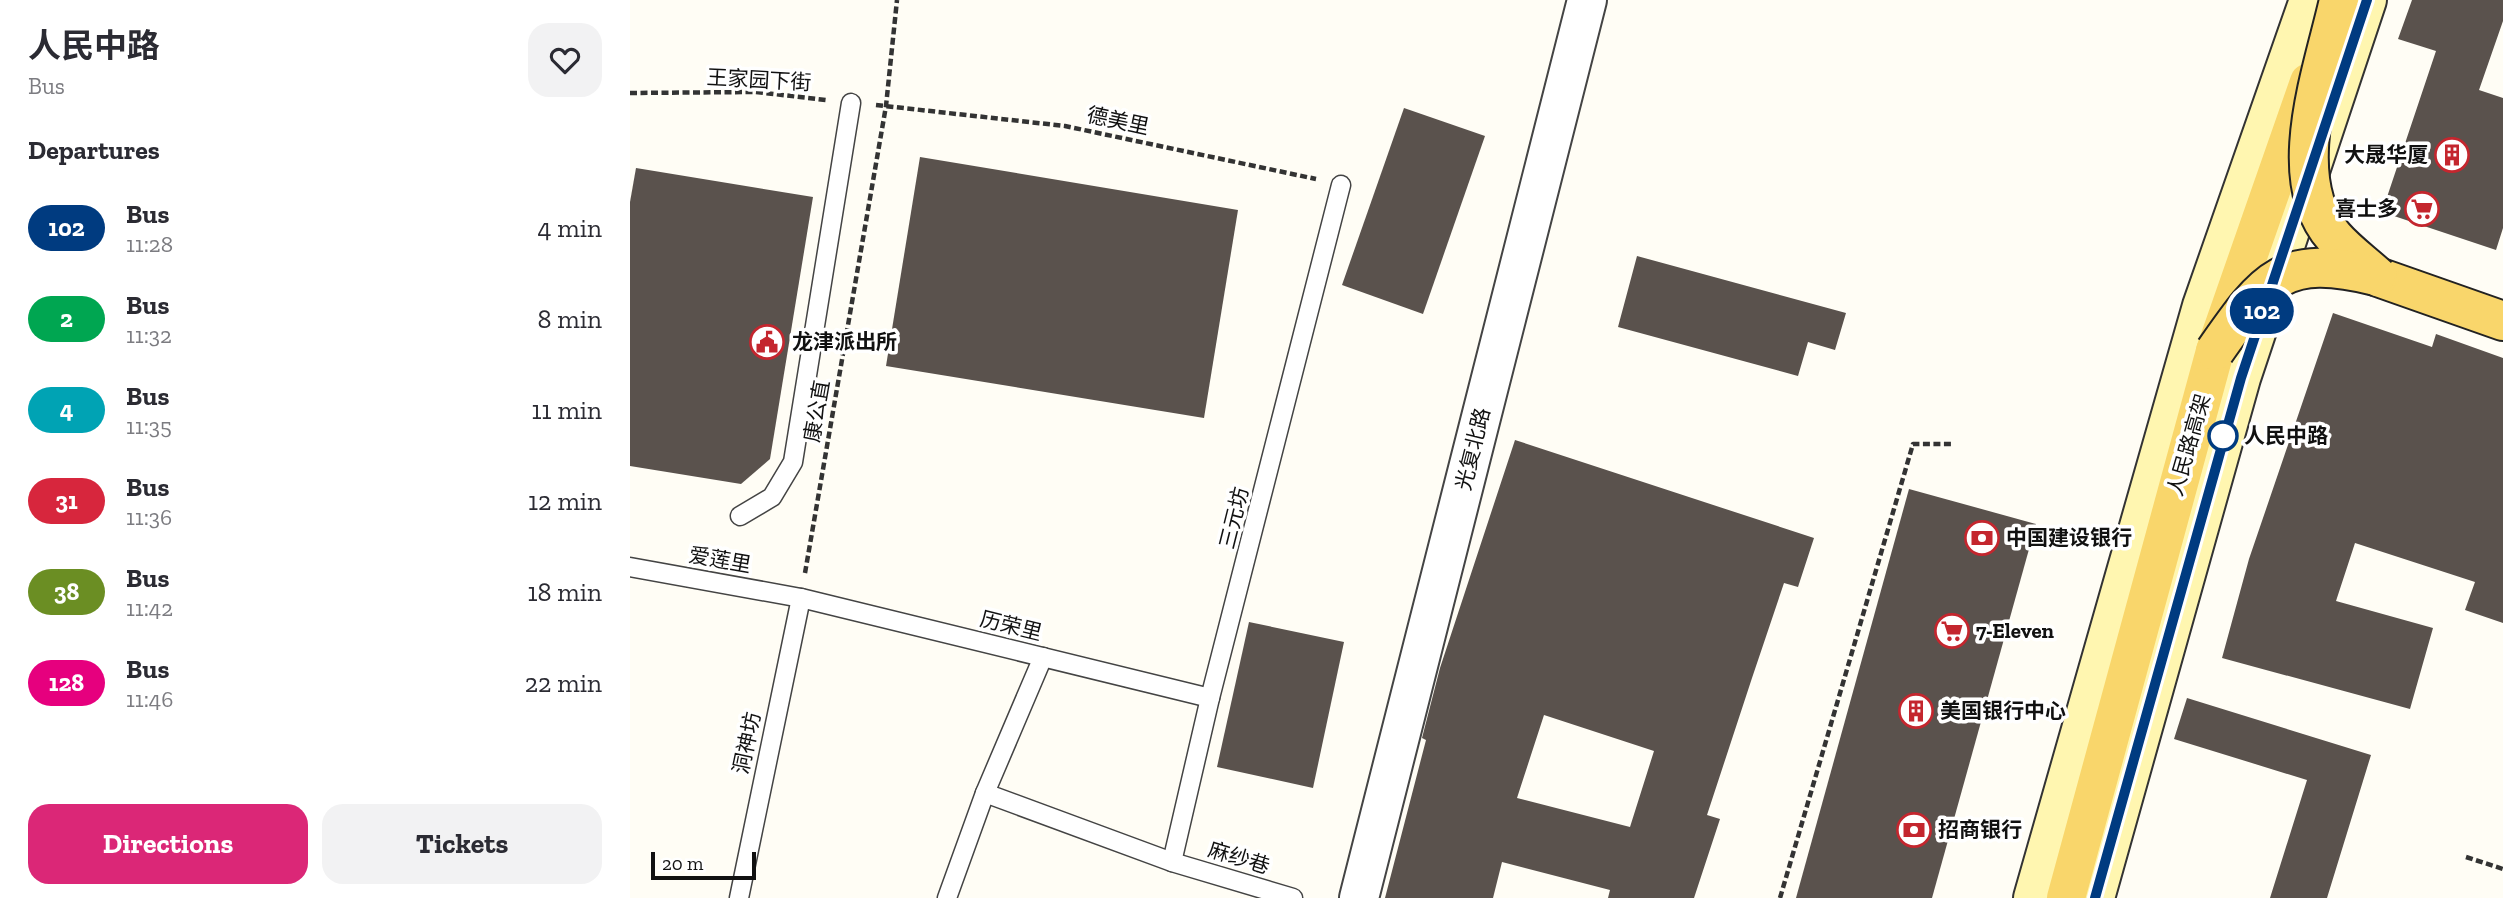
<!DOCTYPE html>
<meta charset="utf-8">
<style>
body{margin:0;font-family:"Zilla Slab","Noto Sans SC",serif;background:#f2f2f3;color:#2b2b33;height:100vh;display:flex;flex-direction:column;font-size:26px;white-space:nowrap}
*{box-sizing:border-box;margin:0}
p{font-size:23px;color:#7c7c81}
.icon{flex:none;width:38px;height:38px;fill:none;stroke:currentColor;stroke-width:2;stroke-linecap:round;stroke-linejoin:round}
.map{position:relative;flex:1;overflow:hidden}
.drawer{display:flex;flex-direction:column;background:#fff;width:630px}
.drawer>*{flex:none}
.badge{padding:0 14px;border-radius:23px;font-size:24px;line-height:46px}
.scale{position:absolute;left:21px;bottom:18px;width:105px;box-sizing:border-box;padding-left:7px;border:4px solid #111;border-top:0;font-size:19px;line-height:24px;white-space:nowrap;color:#111;-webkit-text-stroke:5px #fff;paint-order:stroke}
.map>.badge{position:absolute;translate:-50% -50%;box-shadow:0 0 0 4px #fff}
h2{padding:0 28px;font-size:26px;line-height:63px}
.round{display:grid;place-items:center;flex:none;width:74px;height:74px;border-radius:21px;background:#f2f2f3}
.overview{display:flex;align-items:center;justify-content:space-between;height:119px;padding:0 28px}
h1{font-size:33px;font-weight:700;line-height:52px}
.cta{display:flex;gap:14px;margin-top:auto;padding:14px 28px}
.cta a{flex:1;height:80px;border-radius:21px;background:#db2777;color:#fff;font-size:28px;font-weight:700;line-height:80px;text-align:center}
.cta a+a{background:#f2f2f3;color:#2b2b33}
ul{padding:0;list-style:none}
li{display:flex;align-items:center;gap:21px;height:91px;padding:0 28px}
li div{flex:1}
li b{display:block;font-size:26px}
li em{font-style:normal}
li .badge{min-width:77px;font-weight:700;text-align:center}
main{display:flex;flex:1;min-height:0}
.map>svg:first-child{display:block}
.building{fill:#5a524d;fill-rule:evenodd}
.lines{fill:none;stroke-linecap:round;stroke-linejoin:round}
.service-casing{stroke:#444;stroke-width:21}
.tertiary-casing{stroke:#444;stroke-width:42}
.secondary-casing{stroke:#333;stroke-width:42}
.primary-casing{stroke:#222;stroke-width:42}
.path{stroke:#333;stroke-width:4.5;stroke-dasharray:7 3.5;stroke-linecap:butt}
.service{stroke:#fff;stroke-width:18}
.tertiary{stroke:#fff;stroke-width:38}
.secondary{stroke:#fff6b0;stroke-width:38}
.primary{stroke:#f9d66b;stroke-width:38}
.primary-bridge-casing{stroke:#222;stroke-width:42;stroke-linecap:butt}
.primary-bridge{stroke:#f9d66b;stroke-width:38}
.line-casing{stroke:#fff;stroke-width:16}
.line{stroke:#003b80;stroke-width:10}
.stop-dot{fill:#fff;stroke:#003b80;stroke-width:3.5}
.labels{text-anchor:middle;stroke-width:7;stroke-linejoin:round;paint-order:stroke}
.street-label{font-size:21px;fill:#111;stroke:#fff}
.poi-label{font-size:21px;font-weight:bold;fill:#111;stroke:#fff;text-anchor:start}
.stop-label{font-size:21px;font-weight:bold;fill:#111;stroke:#fff;text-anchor:start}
</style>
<main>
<section class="drawer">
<div class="overview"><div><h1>人民中路</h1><p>Bus</p></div><a class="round"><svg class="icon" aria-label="heart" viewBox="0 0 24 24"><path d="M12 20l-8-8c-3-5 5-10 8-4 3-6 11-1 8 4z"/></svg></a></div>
<h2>Departures</h2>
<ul>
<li><span class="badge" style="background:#003b80;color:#fff">102</span><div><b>Bus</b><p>11:28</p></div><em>4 min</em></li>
<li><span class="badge" style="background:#00a651;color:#fff">2</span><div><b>Bus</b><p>11:32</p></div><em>8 min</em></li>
<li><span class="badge" style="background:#00a3b4;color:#fff">4</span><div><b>Bus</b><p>11:35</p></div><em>11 min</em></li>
<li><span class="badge" style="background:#d7263d;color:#fff">31</span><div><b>Bus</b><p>11:36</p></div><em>12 min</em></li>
<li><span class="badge" style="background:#6b8e23;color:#fff">38</span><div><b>Bus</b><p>11:42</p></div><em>18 min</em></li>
<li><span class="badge" style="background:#e6007e;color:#fff">128</span><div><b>Bus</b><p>11:46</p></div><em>22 min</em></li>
</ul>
<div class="cta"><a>Directions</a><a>Tickets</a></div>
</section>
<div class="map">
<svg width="1873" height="898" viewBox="0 0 1873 898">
<rect width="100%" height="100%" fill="#fffdf5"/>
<!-- building -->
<g class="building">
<path d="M 1782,0 L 1873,0 L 1873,21 L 1849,90 L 1873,98 L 1873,228 L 1866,250 L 1752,212 L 1806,51 L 1768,39 Z"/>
<path d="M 774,108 L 855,136 L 793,314 L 712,285 Z"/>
<path d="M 290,157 L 608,210 L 574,418 L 256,366 Z"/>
<path d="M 6,168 L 183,197 L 140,459 L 111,484 L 0,466 L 0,202 Z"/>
<path d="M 1007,256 L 1216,313 L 1205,350 L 1178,342 L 1168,376 L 988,327 Z"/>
<path d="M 1703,313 L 1802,347 L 1806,334 L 1873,358 L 1873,623 L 1835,610 L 1845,582 L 1725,543 L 1706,601 L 1803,628 L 1780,709 L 1592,658 L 1619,559 Z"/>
<path d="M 885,440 L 1184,538 L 1168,587 L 1154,583 L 1122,678 L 1077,815 L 1090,819 L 1064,898 L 978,898 L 980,890 L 872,862 L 863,898 L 755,898 L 796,740 L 792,738 L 810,668 ZM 914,715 L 1024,751 L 1000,827 L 887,798 Z"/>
<path d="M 1279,489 L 1406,524 L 1302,898 L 1166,898 Z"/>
<path d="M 619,622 L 714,642 L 683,788 L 587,767 Z"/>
<path d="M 1557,698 L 1741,755 L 1697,898 L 1640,898 L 1677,780 L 1544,739 Z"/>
</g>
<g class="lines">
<!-- service casing -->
<g class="service-casing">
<g id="service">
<path d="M 110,516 L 142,497 L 163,462 L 221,103"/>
<path d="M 0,567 L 171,598 L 580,698"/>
<path d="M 413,657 L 355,793 L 542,862 L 663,898"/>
<path d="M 542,862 L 580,698 L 711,185"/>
<path d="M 109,898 L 171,598"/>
<path d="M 317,898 L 355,793"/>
</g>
</g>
<!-- tertiary casing -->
<g class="tertiary-casing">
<path id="tertiary" d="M 729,898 L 957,0"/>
</g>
<!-- secondary casing -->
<g class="secondary-casing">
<g id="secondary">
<path d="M 1403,898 L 1572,306 L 1679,0"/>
<path d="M 1465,898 L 1611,378 L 1737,0"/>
</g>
</g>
<!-- primary casing -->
<g class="primary-casing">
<g id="primary">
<path d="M 1748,277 L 1873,321"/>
<path d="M 1436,898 L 1585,351 L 1679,82"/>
</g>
</g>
<!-- path -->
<g class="path">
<path d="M 0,93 L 126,92 L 196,100"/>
<path d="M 246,105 L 435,126 L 686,179"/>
<path d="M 175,573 L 256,106 L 267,0"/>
<path d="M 1836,857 L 1873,869"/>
<path d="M 1150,898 L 1283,444 L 1321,444"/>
</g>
<!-- service -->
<use href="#service" class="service"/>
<!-- tertiary -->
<use href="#tertiary" class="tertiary"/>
<!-- secondary -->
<use href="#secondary" class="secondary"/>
<!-- primary -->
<use href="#primary" class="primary"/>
<!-- primary-bridge casing -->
<g class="primary-bridge-casing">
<g id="primary-bridge">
<path d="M 1709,0 C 1694,68 1652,178 1704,237 C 1717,252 1734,264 1748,277"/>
<path d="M 1585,351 C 1636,278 1653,253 1746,276"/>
</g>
</g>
<!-- primary-bridge -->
<use href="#primary-bridge" class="primary-bridge"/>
</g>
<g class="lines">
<!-- line casing -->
<g class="line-casing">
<path id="line" d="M 1465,898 L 1611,378 L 1737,0"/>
</g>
<!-- line -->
<use href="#line" class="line"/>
</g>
<!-- icons -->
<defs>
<g id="building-ring" transform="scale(1.75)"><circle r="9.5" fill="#fff" stroke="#c4262e" stroke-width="1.5"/><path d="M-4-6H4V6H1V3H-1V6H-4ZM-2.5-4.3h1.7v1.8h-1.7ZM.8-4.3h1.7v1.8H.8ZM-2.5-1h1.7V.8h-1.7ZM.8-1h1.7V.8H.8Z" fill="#c4262e"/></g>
<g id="supermarket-ring" transform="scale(1.75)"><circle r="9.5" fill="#fff" stroke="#c4262e" stroke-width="1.5"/><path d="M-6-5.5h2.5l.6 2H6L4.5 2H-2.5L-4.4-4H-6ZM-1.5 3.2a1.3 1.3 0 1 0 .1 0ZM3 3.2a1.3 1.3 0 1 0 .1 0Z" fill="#c4262e"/></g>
<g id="civic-ring" transform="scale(1.75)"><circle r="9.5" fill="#fff" stroke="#c4262e" stroke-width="1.5"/><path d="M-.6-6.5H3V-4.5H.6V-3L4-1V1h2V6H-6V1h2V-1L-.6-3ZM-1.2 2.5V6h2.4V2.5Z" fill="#c4262e"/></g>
<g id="bank-ring" transform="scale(1.75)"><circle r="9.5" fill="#fff" stroke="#c4262e" stroke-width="1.5"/><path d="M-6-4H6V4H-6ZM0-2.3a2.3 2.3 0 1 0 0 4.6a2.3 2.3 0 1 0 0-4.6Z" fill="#c4262e"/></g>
</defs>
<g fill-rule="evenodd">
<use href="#building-ring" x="1822" y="155"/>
<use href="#supermarket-ring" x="1792" y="209"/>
<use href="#civic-ring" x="137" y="342"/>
<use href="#bank-ring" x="1352" y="538"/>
<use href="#supermarket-ring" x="1322" y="631"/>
<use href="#building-ring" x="1286" y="711"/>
<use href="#bank-ring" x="1284" y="830"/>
</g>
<!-- markers -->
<circle class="stop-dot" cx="1593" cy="436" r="14"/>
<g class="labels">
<!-- street labels -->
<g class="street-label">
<text transform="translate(129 80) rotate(3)" y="7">王家园下街</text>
<text transform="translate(488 121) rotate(12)" y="7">德美里</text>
<text transform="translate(187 411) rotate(-80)" y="7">康公直</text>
<text transform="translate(1559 445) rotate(-74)" y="7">人民路高架</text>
<text transform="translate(843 449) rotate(-76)" y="7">光复北路</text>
<text transform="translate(604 518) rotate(-76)" y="7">三元坊</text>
<text transform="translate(90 560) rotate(10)" y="7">爱莲里</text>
<text transform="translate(381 626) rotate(14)" y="7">历荣里</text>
<text transform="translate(117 743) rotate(-78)" y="7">洞神坊</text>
<text transform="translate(609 858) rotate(17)" y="7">麻纱巷</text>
</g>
<!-- poi labels -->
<g class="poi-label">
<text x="1798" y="162" text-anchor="end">大晟华厦</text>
<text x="1768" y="216" text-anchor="end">喜士多</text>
<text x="162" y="349">龙津派出所</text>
<text x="1376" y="545">中国建设银行</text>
<text x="1346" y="638">7-Eleven</text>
<text x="1310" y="718">美国银行中心</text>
<text x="1308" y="837">招商银行</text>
</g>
<!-- stop labels -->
<g class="stop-label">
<text x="1614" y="443">人民中路</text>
</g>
</g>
</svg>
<div class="scale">20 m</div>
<b class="badge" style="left:1632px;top:311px;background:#003b80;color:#fff">102</b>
</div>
</main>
